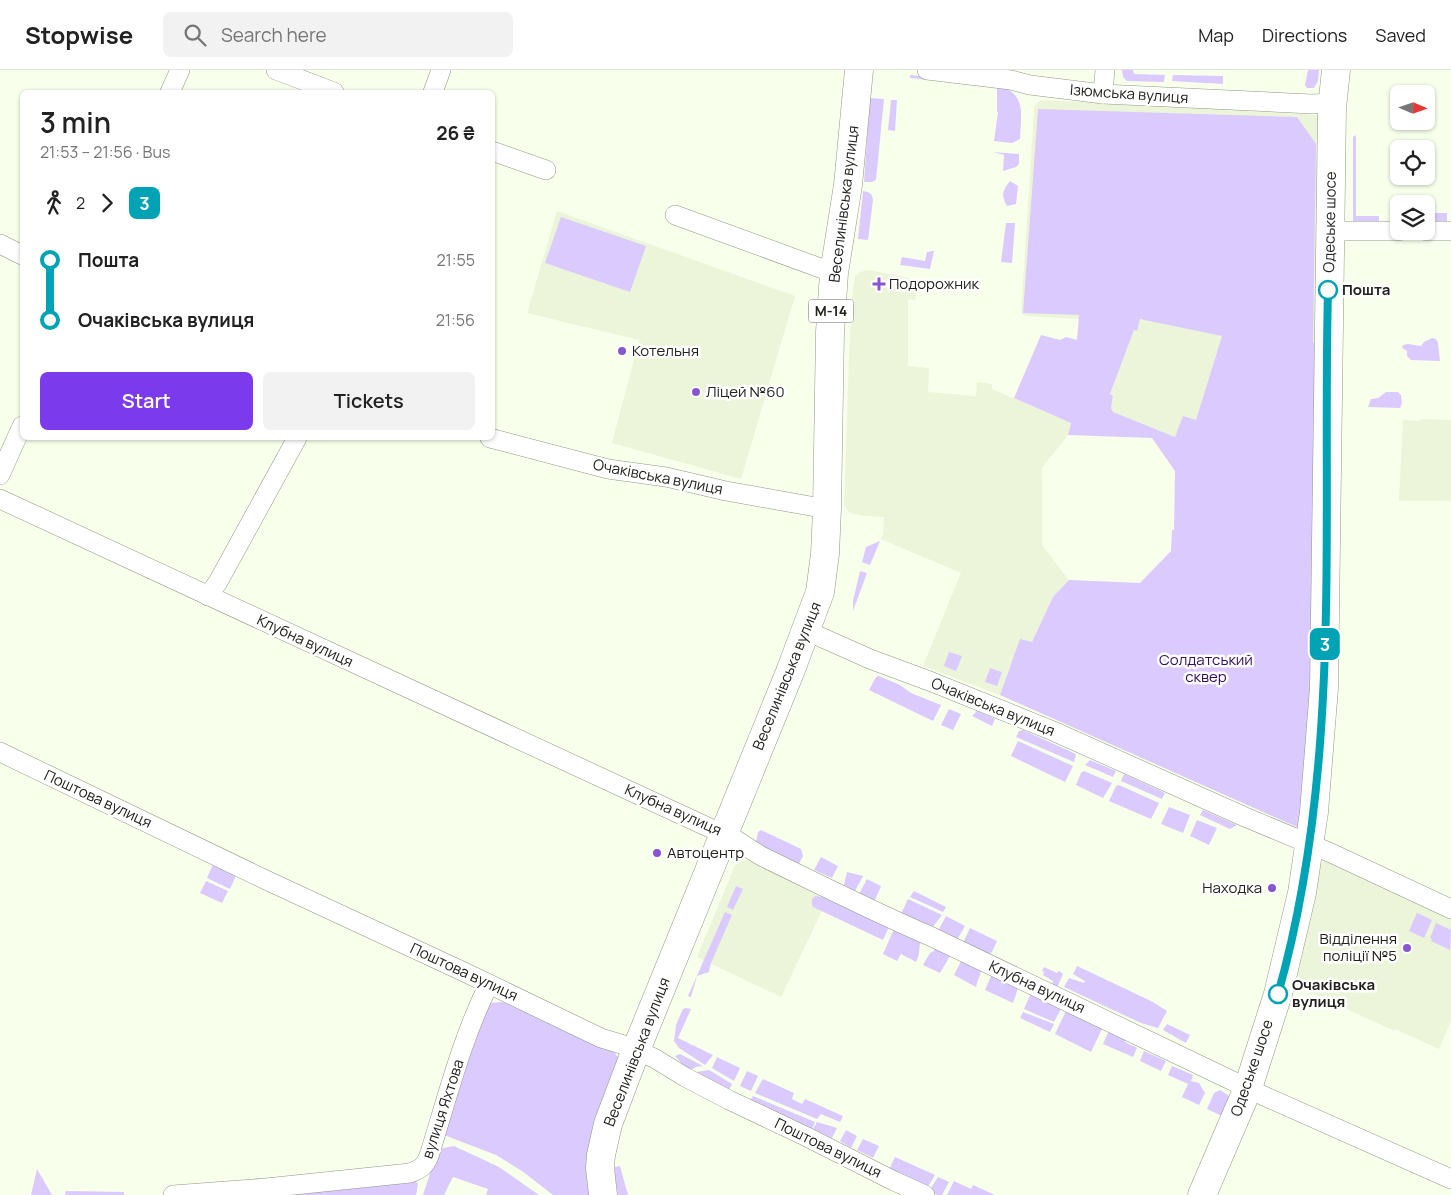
<!DOCTYPE html>
<meta charset="utf-8">
<style>
body{margin:0;font-family:Manrope,sans-serif;background:#f2f2f2;color:#222;height:100vh;display:flex;flex-direction:column;font-size:19px;white-space:nowrap}
*{box-sizing:border-box;margin:0}
p{font-size:16px;color:#767676}
.icon{flex:none;width:28px;height:28px;fill:none;stroke:currentColor;stroke-width:2;stroke-linecap:round;stroke-linejoin:round}
.map{position:relative;flex:1;overflow:hidden}
.sheet{position:absolute;left:20px;top:20px;width:475px;height:350px;display:flex;flex-direction:column;background:#fff;border-radius:8px;box-shadow:0 1px 4px #0004}
.sheet>*{flex:none}
.badge{padding:0 10px;border-radius:8px;font-size:18px;line-height:32px}
.needle{width:32px;rotate:92deg}
.buttons{position:absolute;left:1390px;top:15px;display:grid;gap:10px}
.buttons a{display:grid;place-items:center;width:45px;height:45px;border-radius:8px;background:#fff;box-shadow:0 1px 4px #0004;font-size:25px}
.map>.badge{position:absolute;translate:-50% -50%;box-shadow:0 0 0 2px #fff}
.legs{display:flex;align-items:center;gap:8px;height:55px;padding:0 20px;font-size:16px}
.legs p{margin-inline-start:auto}
.headline{display:flex;align-items:center;justify-content:space-between;height:85px;padding:0 20px}
h1{font-size:28px;font-weight:600;line-height:38px}
.action{display:flex;gap:10px;margin-top:auto;padding:10px 20px}
.action a{flex:1;height:58px;border-radius:8px;background:#7c3aed;color:#fff;font-size:20px;font-weight:600;line-height:58px;text-align:center}
.action a+a{background:#f2f2f2;color:#222}
ul{padding:0 20px;list-style:none}
li{display:flex;align-items:center;gap:18px;height:60px;font-size:19px}
li i{display:grid;place-items:center;width:8px;height:100%;margin:0 6px;background:currentColor}
li i::after{content:'';width:12px;height:12px;margin:-6px;border:4px solid;border-radius:50%;background:#fff}
li p{margin-inline-start:auto}
li:first-child i{background:linear-gradient(#0000 50%,currentColor 0)}
li:last-child i{background:linear-gradient(currentColor 50%,#0000 0)}
header{display:flex;align-items:center;gap:30px;box-sizing:border-box;height:70px;padding:0 25px;background:#fff;border-bottom:1px solid #e0e0e0}
header strong{font-size:24px}
nav{display:flex;gap:28px;margin-inline-start:auto;font-size:18px}
.search{width:350px;height:45px;background:#f2f2f2;display:flex;align-items:center;gap:12px;box-sizing:border-box;padding:0 18px;border-radius:8px;color:#767676;font-size:19px}
.map>svg:first-child{display:block}
.built{fill:#ecf5da}
.green{fill:#dacafe;fill-rule:evenodd}
.lines{fill:none;stroke-linecap:round;stroke-linejoin:round}
.minor-casing{stroke:#919785;stroke-width:20}
.highway-casing{stroke:#919785;stroke-width:29}
.minor{stroke:#fff;stroke-width:19}
.highway{stroke:#fff;stroke-width:28}
.line-1-casing{stroke:#fff;stroke-width:11}
.line-1{stroke:#00a3b4;stroke-width:8}
.poi-dot{fill:#8657d0;stroke:#fff;stroke-width:2}
.stop-1-dot{fill:#fff;stroke:#00a3b4;stroke-width:2.5}
.labels{text-anchor:middle;stroke-width:5;stroke-linejoin:round;paint-order:stroke}
.shield{fill:#fff;stroke:#646560;stroke-width:1}
.shield-label{font-size:14px;font-weight:bold;fill:#21231c}
.street-label{font-size:15px;fill:#21231c;stroke:#fff}
.poi-label{font-size:15px;fill:#21231c;stroke:#fff;text-anchor:start}
.stop-label{font-size:15px;font-weight:bold;fill:#21231c;stroke:#fff;text-anchor:start}
.park-label{font-size:15px;fill:#330e5f;stroke:#fff}
</style>
<header>
<strong>Stopwise</strong>
<div class="search"><svg class="icon" aria-label="search" viewBox="0 0 24 24"><circle cx="10" cy="10" r="6"/><path d="M15 15l6 6"/></svg>Search here</div>
<nav><a>Map</a><a>Directions</a><a>Saved</a></nav>
</header>
<div class="map">
<svg width="1451" height="1125" viewBox="0 0 1451 1125">
<rect width="100%" height="100%" fill="#f8ffeb"/>
<!-- built -->
<g class="built">
<path d="M 1041,30 L 1319,45 L 1319,274 L 1222,266 L 1196,350 L 1175,367 L 1113,342 L 1111,338 L 1113,326 L 1110,324 L 1134,260 L 1137,260 L 1079,246 L 1079,249 L 1026,246 L 1021,243 L 1034,42 L 1035,35 Z"/>
<path d="M 557,141 L 795,226 L 741,409 L 612,373 L 639,270 L 527,243 Z"/>
<path d="M 869,200 L 918,210 L 915,230 L 908,229 L 908,296 L 929,298 L 928,322 L 976,326 L 977,312 L 992,314 L 992,319 L 1071,353 L 1068,365 L 1042,398 L 1042,475 L 1069,510 L 1053,527 L 1032,572 L 1009,598 L 1000,625 L 923,596 L 961,503 L 881,469 L 883,464 L 884,447 L 864,446 L 851,443 L 848,441 L 844,434 L 849,285 L 853,216 L 855,207 L 860,202 Z"/>
<path d="M 1421,349 L 1451,350 L 1451,431 L 1399,431 L 1403,350 L 1420,351 Z"/>
<path d="M 746,790 L 751,790 L 828,828 L 781,927 L 697,887 L 734,798 L 738,792 Z"/>
<path d="M 1328,791 L 1451,846 L 1451,951 L 1439,979 L 1395,959 L 1394,961 L 1313,923 L 1291,915 L 1319,797 L 1321,793 Z"/>
</g>
<!-- green -->
<g class="green">
<path d="M 1122,0 L 1133,0 L 1134,4 L 1165,5 L 1164,12 L 1127,11 L 1123,7 Z"/>
<path d="M 1308,0 L 1319,0 L 1318,11 L 1314,18 L 1307,18 L 1305,15 Z"/>
<path d="M 910,5 L 996,14 C 1027,24 1021,42 1020,69 L 1012,73 L 994,71 L 998,42 L 997,42 L 997,16 L 910,8 Z"/>
<path d="M 1173,5 L 1223,6 L 1223,14 L 1172,11 Z"/>
<path d="M 870,28 L 884,29 L 876,110 L 872,112 L 864,112 Z"/>
<path d="M 891,30 L 897,30 L 895,61 L 888,60 Z"/>
<path d="M 1038,39 L 1297,47 L 1316,74 L 1313,273 L 1319,274 L 1316,537 L 1301,756 L 1297,757 L 1000,625 L 1020,569 L 1032,572 L 1053,527 L 1069,510 L 1140,513 L 1171,481 L 1172,460 L 1174,460 L 1175,401 L 1152,368 L 1068,365 L 1071,353 L 1014,328 L 1041,265 L 1060,270 L 1066,267 L 1077,270 L 1079,245 L 1023,243 ZM 1140,249 L 1222,266 L 1196,350 L 1183,346 L 1175,367 L 1113,342 L 1111,338 L 1113,326 L 1110,324 L 1134,260 L 1137,261 Z"/>
<path d="M 1356,65 L 1356,146 L 1379,146 L 1379,157 L 1353,157 L 1353,67 Z"/>
<path d="M 993,82 L 1019,84 L 1019,94 L 1016,97 L 1003,101 L 1004,85 Z"/>
<path d="M 1010,111 L 1018,116 L 1016,134 L 1007,136 C 1001,125 1002,121 1010,111 Z"/>
<path d="M 863,121 C 869,122 872,123 873,130 L 868,170 L 858,169 Z"/>
<rect x="1429" y="143" width="18" height="12"/>
<path d="M 561,147 L 646,176 L 630,222 L 545,193 Z"/>
<path d="M 1006,153 L 1015,153 L 1012,193 L 1001,192 Z"/>
<path d="M 934,181 L 930,199 L 900,195 L 902,187 L 925,191 L 927,182 Z"/>
<path d="M 1432,268 L 1436,269 L 1438,273 L 1440,291 L 1411,290 L 1407,286 L 1407,281 L 1402,278 L 1403,275 L 1408,274 L 1421,276 L 1424,272 Z"/>
<path d="M 1386,322 L 1398,322 L 1401,325 L 1402,333 L 1400,338 L 1368,337 L 1371,329 L 1378,328 Z"/>
<path d="M 880,471 L 870,495 L 862,492 L 866,477 Z"/>
<path d="M 860,501 L 867,503 L 853,541 L 853,531 Z"/>
<path d="M 949,582 L 962,586 L 956,601 L 944,596 Z"/>
<path d="M 990,598 L 1002,602 L 997,616 L 985,612 Z"/>
<path d="M 879,606 L 900,615 L 911,623 L 941,635 L 933,651 L 869,620 L 876,607 Z"/>
<path d="M 949,639 L 961,644 L 953,660 L 941,655 Z"/>
<path d="M 977,641 L 995,649 L 992,656 L 972,646 Z"/>
<path d="M 1023,660 L 1076,684 L 1074,692 L 1016,667 L 1019,661 Z"/>
<path d="M 1018,671 L 1073,696 L 1065,712 L 1011,686 Z"/>
<path d="M 1090,690 L 1116,701 L 1113,707 L 1085,695 Z"/>
<path d="M 1084,701 L 1112,713 L 1103,728 L 1076,715 L 1081,703 Z"/>
<path d="M 1124,704 L 1165,723 L 1162,729 L 1121,711 Z"/>
<path d="M 1119,715 L 1159,733 L 1151,749 L 1109,731 L 1116,716 Z"/>
<path d="M 1169,737 L 1190,745 L 1183,763 L 1161,754 Z"/>
<path d="M 1203,740 L 1237,755 L 1230,759 L 1200,745 Z"/>
<path d="M 1197,750 L 1217,758 L 1209,775 L 1190,766 Z"/>
<path d="M 761,760 L 801,779 L 803,786 L 799,794 L 759,775 L 756,772 L 758,762 Z"/>
<path d="M 821,787 L 838,796 L 832,808 L 814,800 Z"/>
<path d="M 214,792 L 237,803 L 230,819 L 207,808 Z"/>
<path d="M 847,802 L 863,806 L 855,821 L 844,815 Z"/>
<path d="M 867,809 L 881,816 L 874,832 L 859,824 Z"/>
<path d="M 206,811 L 228,821 L 222,833 L 200,823 Z"/>
<path d="M 736,816 L 743,819 L 733,840 L 727,837 Z"/>
<path d="M 914,821 L 946,837 L 943,842 L 910,827 Z"/>
<path d="M 816,826 L 828,828 L 889,857 L 883,870 L 813,837 C 811,832 811,828 816,826 Z"/>
<path d="M 908,829 L 942,845 L 932,858 L 901,844 Z"/>
<path d="M 725,842 L 732,845 L 711,893 L 709,902 L 697,906 L 691,927 L 688,926 Z"/>
<path d="M 1417,843 L 1432,850 L 1424,868 L 1409,861 Z"/>
<path d="M 946,846 L 965,856 L 957,870 L 938,861 Z"/>
<path d="M 1436,853 L 1451,860 L 1450,880 L 1431,871 L 1432,869 L 1430,868 Z"/>
<path d="M 970,858 L 997,871 L 992,882 L 988,885 L 963,873 Z"/>
<path d="M 894,859 L 921,872 C 918,877 921,883 916,892 L 901,884 L 897,891 L 883,884 Z"/>
<path d="M 934,878 L 950,886 L 940,903 L 923,895 L 930,883 L 934,881 Z"/>
<path d="M 961,891 L 981,901 C 980,907 977,911 976,917 L 954,905 Z"/>
<path d="M 1077,896 L 1151,931 L 1167,941 L 1158,958 L 1141,953 L 1064,917 L 1069,908 L 1084,913 L 1085,911 L 1073,904 Z"/>
<path d="M 1044,897 L 1057,903 L 1059,901 L 1063,904 L 1057,918 L 1052,915 L 1053,911 L 1043,905 L 1044,902 L 1042,901 Z"/>
<path d="M 991,906 L 1018,918 L 1013,933 L 985,920 Z"/>
<path d="M 1031,923 L 1062,937 L 1054,952 L 1024,939 Z"/>
<path d="M 500,932 L 512,933 L 614,982 L 618,987 L 618,992 L 592,1125 L 553,1125 L 522,1101 L 496,1085 L 444,1065 L 483,938 L 491,933 Z"/>
<path d="M 686,938 L 691,939 L 678,968 L 713,985 L 705,995 L 679,978 L 674,971 L 676,955 L 683,939 Z"/>
<path d="M 1067,939 L 1103,957 L 1091,982 L 1055,964 Z"/>
<path d="M 1023,942 L 1054,954 L 1050,962 L 1020,948 Z"/>
<path d="M 1167,954 L 1190,965 L 1186,973 L 1163,960 Z"/>
<path d="M 1109,961 L 1125,968 L 1125,972 L 1137,978 L 1133,987 L 1103,974 Z"/>
<path d="M 1144,981 L 1166,991 L 1161,1001 L 1140,991 Z"/>
<path d="M 680,984 L 703,996 L 696,997 L 689,1001 L 675,986 Z"/>
<path d="M 717,987 L 740,998 L 734,1011 L 712,998 Z"/>
<path d="M 1172,996 L 1193,1005 L 1191,1011 L 1199,1013 L 1205,1023 L 1199,1035 L 1182,1027 L 1188,1014 L 1168,1005 Z"/>
<path d="M 709,1000 L 732,1014 L 727,1024 L 696,1002 Z"/>
<path d="M 747,1001 L 758,1006 L 751,1021 L 740,1016 Z"/>
<path d="M 763,1009 L 794,1023 L 792,1029 L 802,1034 L 805,1029 L 843,1046 L 840,1052 L 821,1044 L 817,1049 L 755,1023 Z"/>
<path d="M 1220,1020 L 1229,1026 L 1231,1032 L 1224,1047 L 1207,1039 L 1214,1023 Z"/>
<path d="M 753,1026 L 815,1052 L 810,1063 L 748,1034 Z"/>
<path d="M 817,1052 L 837,1058 L 832,1068 L 813,1059 Z"/>
<path d="M 846,1060 L 857,1066 L 851,1078 L 840,1071 Z"/>
<path d="M 863,1069 L 879,1076 L 873,1088 L 857,1080 Z"/>
<path d="M 454,1076 L 499,1097 L 539,1125 L 486,1125 L 488,1119 L 453,1107 L 444,1125 L 423,1125 L 436,1085 L 443,1078 Z"/>
<path d="M 895,1087 L 935,1105 L 926,1120 L 888,1102 Z"/>
<path d="M 620,1096 L 628,1125 L 618,1125 L 615,1109 L 615,1097 Z"/>
<path d="M 37,1099 L 52,1125 L 31,1125 Z"/>
<path d="M 938,1107 L 949,1112 L 942,1125 L 937,1125 L 929,1121 Z"/>
<path d="M 415,1109 L 418,1114 L 416,1125 L 224,1125 Z"/>
<path d="M 954,1111 L 971,1119 L 973,1115 L 995,1125 L 947,1125 Z"/>
<path d="M 66,1121 L 124,1122 L 124,1125 L 65,1125 Z"/>
</g>
<g class="lines">
<!-- minor casing -->
<g class="minor-casing">
<g id="minor">
<path d="M 276,0 L 334,22"/>
<path d="M 927,0 L 1011,10 L 1030,15 L 1103,24 L 1312,34 L 1332,33"/>
<path d="M 170,22 L 180,0"/>
<path d="M 433,22 L 441,0"/>
<path d="M 1103,24 L 1105,0"/>
<path d="M 492,81 L 546,100"/>
<path d="M 675,145 L 834,203"/>
<path d="M 1330,161 L 1399,161"/>
<path d="M 1426,161 L 1451,161"/>
<path d="M 0,174 L 22,185"/>
<path d="M 490,368 L 608,399 L 666,407 L 726,421 L 827,439"/>
<path d="M 0,405 L 22,356"/>
<path d="M 0,429 L 712,759 C 732,764 747,779 765,788 C 821,815 876,843 932,867 L 1264,1026 L 1451,1109"/>
<path d="M 208,526 L 218,512 L 297,368"/>
<path d="M 807,561 L 870,589 L 932,612 L 1053,661 L 1245,747 L 1331,783 L 1451,839"/>
<path d="M 0,682 L 266,810 L 462,901 L 601,968 L 621,974 L 654,988 L 685,1007 L 729,1030 L 805,1066 L 894,1111 L 925,1125"/>
<path d="M 173,1125 L 266,1118 L 410,1103 C 421,1099 425,1096 429,1086 C 447,1028 462,968 489,914"/>
</g>
</g>
<!-- highway casing -->
<g class="highway-casing">
<g id="highway">
<path d="M 603,1125 L 600,1098 L 601,1085 L 608,1054 L 636,980 L 790,602 L 820,522 L 825,484 L 827,439 L 830,262 L 834,203 L 848,115 L 859,0"/>
<path d="M 1202,1125 L 1248,1018 L 1278,924 L 1302,823 L 1314,742 L 1324,618 L 1332,38 L 1336,0"/>
</g>
</g>
<!-- minor -->
<use href="#minor" class="minor"/>
<!-- highway -->
<use href="#highway" class="highway"/>
</g>
<g class="lines">
<!-- line-1 casing -->
<g class="line-1-casing">
<path id="line-1" d="M 1278,924 C 1343,695 1322,455 1328,220"/>
</g>
<!-- line-1 -->
<use href="#line-1" class="line-1"/>
</g>
<!-- markers -->
<g class="poi-dot">
<path d="M876.5 206.5h5v5h5v5h-5v5h-5v-5h-5v-5h5z"/>
<circle cx="622" cy="281" r="5"/>
<circle cx="696" cy="322" r="5"/>
<circle cx="657" cy="783" r="5"/>
<circle cx="1272" cy="818" r="5"/>
<circle cx="1407" cy="878" r="5"/>
</g>
<g class="stop-1-dot">
<circle cx="1328" cy="220" r="9"/>
<circle cx="1278" cy="924" r="9"/>
</g>
<g class="labels">
<!-- shield labels -->
<rect class="shield" x="808.5" y="229.5" width="45" height="23" rx="4"/>
<g class="shield-label">
<text x="831" y="246">М-14</text>
</g>
<!-- street labels -->
<g class="street-label">
<text transform="translate(1129 24) rotate(4)" y="5">Ізюмська вулиця</text>
<text transform="translate(844 134) rotate(-83)" y="5">Веселинівська вулиця</text>
<text transform="translate(1330 152) rotate(-89)" y="5">Одеське шосе</text>
<text transform="translate(658 407) rotate(11)" y="5">Очаківська вулиця</text>
<text transform="translate(305 571) rotate(25)" y="5">Клубна вулиця</text>
<text transform="translate(787 606) rotate(-68)" y="5">Веселинівська вулиця</text>
<text transform="translate(993 637) rotate(22)" y="5">Очаківська вулиця</text>
<text transform="translate(98 729) rotate(25)" y="5">Поштова вулиця</text>
<text transform="translate(673 740) rotate(24)" y="5">Клубна вулиця</text>
<text transform="translate(464 902) rotate(25)" y="5">Поштова вулиця</text>
<text transform="translate(1037 917) rotate(25)" y="5">Клубна вулиця</text>
<text transform="translate(637 982) rotate(-69)" y="5">Веселинівська вулиця</text>
<text transform="translate(1252 998) rotate(-71)" y="5">Одеське шосе</text>
<text transform="translate(443 1039) rotate(-72)" y="5">вулиця Яхтова</text>
<text transform="translate(828 1078) rotate(26)" y="5">Поштова вулиця</text>
</g>
<!-- poi labels -->
<g class="poi-label">
<text x="889" y="219">Подорожник</text>
<text x="632" y="286">Котельня</text>
<text x="706" y="327">Ліцей №60</text>
<text x="667" y="788">Автоцентр</text>
<text x="1262" y="823" text-anchor="end">Находка</text>
<text x="1397" y="874" text-anchor="end">Відділення<tspan x="1397" dy="17">поліції №5</tspan></text>
</g>
<!-- stop labels -->
<g class="stop-label">
<text x="1342" y="225">Пошта</text>
<text x="1292" y="920">Очаківська<tspan x="1292" dy="17">вулиця</tspan></text>
</g>
<!-- park labels -->
<g class="park-label">
<text x="1206" y="595">Солдатський<tspan x="1206" dy="17">сквер</tspan></text>
</g>
</g>
</svg>
<div class="buttons">
<a><svg class="needle" viewBox="-14 -14 28 28"><path d="M0-13l5 13h-10z" fill="#e53935"/><path d="M0 13l5-13h-10z" fill="#767676"/></svg></a>
<a><svg class="icon" aria-label="locate" viewBox="0 0 24 24"><circle cx="12" cy="12" r="6"/><path d="M12 2v4M12 18v4M2 12h4M18 12h4"/></svg></a>
<a><svg class="icon" aria-label="layers" viewBox="0 0 24 24"><path d="M12 4l9 5-9 5-9-5zM3 14l9 5 9-5"/></svg></a>
</div>
<b class="badge" style="left:1325px;top:574px;background:#00a3b4;color:#fff">3</b>
<section class="sheet">
<div class="headline"><div><h1>3 min</h1><p>21:53 – 21:56 · Bus</p></div><b>26 ₴</b></div>
<div class="legs"><svg class="icon" aria-label="walk" viewBox="0 0 24 24"><circle cx="13" cy="4" r="2"/><path d="M13 8l-2 6 4 7M11 14l-3 7M7 12l3-4h3l4 4"/></svg>2<svg class="icon" aria-label="forward" viewBox="0 0 24 24"><path d="M9 5l7 7-7 7"/></svg><b class="badge" style="background:#00a3b4;color:#fff">3</b></div>
<ul>
<li><i style="color:#00a3b4"></i><b>Пошта</b><p>21:55</p></li>
<li><i style="color:#00a3b4"></i><b>Очаківська вулиця</b><p>21:56</p></li>
</ul>
<div class="action"><a>Start</a><a>Tickets</a></div>
</section>
</div>
